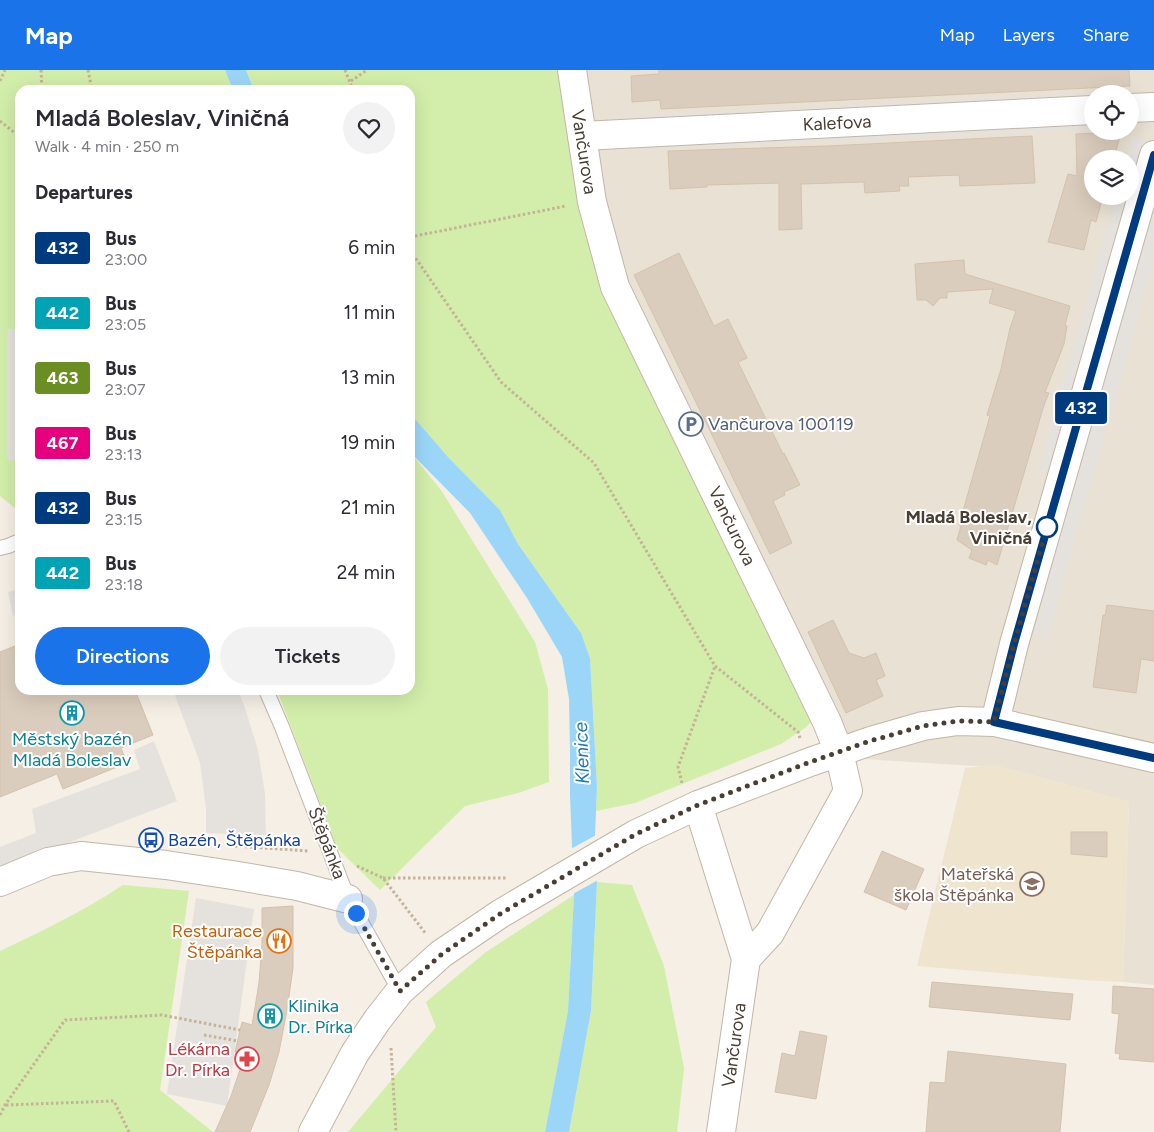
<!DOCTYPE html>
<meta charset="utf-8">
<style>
body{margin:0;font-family:Figtree,sans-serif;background:#f2f2f3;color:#2b2b33;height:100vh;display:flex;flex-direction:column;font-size:19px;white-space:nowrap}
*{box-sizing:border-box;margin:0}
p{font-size:16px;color:#7c7c81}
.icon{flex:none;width:28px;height:28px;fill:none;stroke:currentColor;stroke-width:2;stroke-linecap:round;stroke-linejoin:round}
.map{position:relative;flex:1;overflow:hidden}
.details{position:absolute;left:15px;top:15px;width:400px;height:610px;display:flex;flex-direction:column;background:#fff;border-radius:15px;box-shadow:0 5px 20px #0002}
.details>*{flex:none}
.badge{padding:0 10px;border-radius:4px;font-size:18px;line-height:32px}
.controls{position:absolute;left:1084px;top:15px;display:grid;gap:10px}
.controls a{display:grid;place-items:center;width:55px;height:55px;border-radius:50%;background:#fff;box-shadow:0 5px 20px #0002;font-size:25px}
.you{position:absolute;width:25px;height:25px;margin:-12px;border:4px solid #fff;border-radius:50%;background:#1a73e8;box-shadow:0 0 0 8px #1a73e833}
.map>.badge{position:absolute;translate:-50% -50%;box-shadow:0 0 0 2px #fff}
h2{padding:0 20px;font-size:19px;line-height:45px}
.round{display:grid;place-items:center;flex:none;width:52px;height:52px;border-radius:26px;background:#f2f2f3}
.overview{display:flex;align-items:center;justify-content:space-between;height:85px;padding:0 20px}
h1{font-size:24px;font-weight:600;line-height:38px}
.button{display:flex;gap:10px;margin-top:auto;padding:10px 20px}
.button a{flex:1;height:58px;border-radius:30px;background:#1a73e8;color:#fff;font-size:20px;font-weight:600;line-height:58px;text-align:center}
.button a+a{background:#f2f2f3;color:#2b2b33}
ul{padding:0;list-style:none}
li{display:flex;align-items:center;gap:15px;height:65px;padding:0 20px}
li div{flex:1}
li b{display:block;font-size:19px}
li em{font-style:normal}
li .badge{min-width:55px;font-weight:700;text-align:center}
header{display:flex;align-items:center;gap:30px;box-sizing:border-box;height:70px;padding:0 25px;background:#1a73e8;color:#fff}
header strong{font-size:24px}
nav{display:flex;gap:28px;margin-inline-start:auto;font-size:18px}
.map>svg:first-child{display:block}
.residential{fill:#e9e1d3;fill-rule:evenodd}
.education{fill:#efe4ce}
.green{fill:#d2eeaa}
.parking{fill:#e5e2de}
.water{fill:#9bd6f8}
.pier{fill:#f5efe5}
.building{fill:#dbcdbd;stroke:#d3c2ac}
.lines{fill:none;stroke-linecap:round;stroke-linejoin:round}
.service-casing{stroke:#c1b7a7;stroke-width:16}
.minor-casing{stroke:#c1b7a7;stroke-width:30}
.tertiary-casing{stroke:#c1b7a7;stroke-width:30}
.path{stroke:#c5b297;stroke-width:3;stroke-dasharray:2.5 2.5;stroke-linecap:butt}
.service{stroke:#fff;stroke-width:14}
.minor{stroke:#fff;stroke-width:28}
.tertiary{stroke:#fff;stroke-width:28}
.line-casing{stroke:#fff;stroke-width:11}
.line{stroke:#003b80;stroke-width:8}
.walk{stroke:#483f34;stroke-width:5;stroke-dasharray:0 9}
.stop-dot{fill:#fff;stroke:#003b80;stroke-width:2.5}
.labels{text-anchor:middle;stroke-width:4;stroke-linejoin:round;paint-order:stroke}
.street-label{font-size:18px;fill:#483f34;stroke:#fff}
.service-label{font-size:18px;fill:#4e5e75;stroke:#fff;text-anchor:start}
.stop-label{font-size:18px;font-weight:bold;fill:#483f34;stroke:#fff;text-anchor:end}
.culture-label{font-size:18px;fill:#0d838f;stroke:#fff}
.transit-label{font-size:18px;fill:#164399;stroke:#fff;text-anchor:start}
.education-label{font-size:18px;fill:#785e54;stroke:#fff;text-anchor:end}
.food-label{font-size:18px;fill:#c56008;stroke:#fff;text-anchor:end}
.health-label{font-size:18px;fill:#be3a42;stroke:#fff;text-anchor:end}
.water-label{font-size:19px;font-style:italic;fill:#1f78ae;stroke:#fff}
</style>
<header>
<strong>Map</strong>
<nav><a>Map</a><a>Layers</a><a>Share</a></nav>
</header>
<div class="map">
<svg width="1154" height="1062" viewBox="0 0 1154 1062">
<rect width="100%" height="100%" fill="#f5efe5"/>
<!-- residential -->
<path class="residential" d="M 561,0 L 1154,0 L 1154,915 L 1123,912 L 1129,732 L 1006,698 L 863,689 L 814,649 L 622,256 ZM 1092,24 L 1130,24 L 1130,61 L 1092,61 ZM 1092,89 L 1130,89 L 1130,126 L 1092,126 Z"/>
<!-- education -->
<path class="education" d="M 995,695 L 1129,732 L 1123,912 L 1084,910 L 917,896 L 965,698 Z"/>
<!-- green -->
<g class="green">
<path d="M 0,0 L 225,0 L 233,20 L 20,20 L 20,442 L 0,426 Z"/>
<path d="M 246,0 L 561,0 L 581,125 L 814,649 L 805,658 L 781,674 L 635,733 L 596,741 L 597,717 L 590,588 L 581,563 L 518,474 L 500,440 L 448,387 L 410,343 L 410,20 L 254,20 Z"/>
<path d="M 410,382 L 441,420 L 535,572 L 548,619 L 549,712 L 518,723 L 465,736 L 380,820 L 337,778 L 277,620 L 410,620 Z"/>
<path d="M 597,812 L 632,815 L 664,896 L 684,998 L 677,1062 L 569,1062 L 591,941 Z"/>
<path d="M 123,815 L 189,821 L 160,1020 L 213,1062 L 0,1062 L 0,881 C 42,861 84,841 123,815 Z"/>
<path d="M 574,825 L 568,941 L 545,1062 L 348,1062 L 436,957 L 426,932 L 486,882 Z"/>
</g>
<!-- parking -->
<g class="parking">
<path d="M 1110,22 L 1110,24 L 1092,24 L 1092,59 L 610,81 L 608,65 L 608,48 Z"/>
<path d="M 1133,65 L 1148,71 L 1053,402 L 1039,400 L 1116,126 L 1130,126 L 1130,89 L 1127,89 Z"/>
<path d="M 1154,120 L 1154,190 L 1047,568 L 1027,562 Z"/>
<path d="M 7,259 L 20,259 L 20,391 L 7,390 Z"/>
<path d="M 20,518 L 20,543 L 13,546 L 8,522 Z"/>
<path d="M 173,620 L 238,620 L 245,638 L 258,680 L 265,724 L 266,765 L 206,763 L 206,738 L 200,693 Z"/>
<path d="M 154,671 L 177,731 L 0,799 L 0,777 L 36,763 L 32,739 L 140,699 L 134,680 Z"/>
<path d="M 196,828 L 254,839 L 227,1036 L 167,1024 Z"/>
</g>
<!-- water -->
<g class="water">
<path d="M 225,0 L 246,0 L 254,20 L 233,20 Z"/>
<path d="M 410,343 L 448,387 L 500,440 L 518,474 L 581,563 L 590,588 L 597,717 L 595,765 L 597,812 L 591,941 L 569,1062 L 545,1062 L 568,941 L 574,825 L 570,725 L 570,681 L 569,629 L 562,587 L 527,528 L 470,443 L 410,382 Z"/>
</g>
<!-- pier -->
<path class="pier" d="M 598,764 L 600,809 L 571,825 L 569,780 Z"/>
<!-- building -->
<g class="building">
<path d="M 659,0 L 1129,0 L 1130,16 L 661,39 L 660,30 L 632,32 L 631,6 L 659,4 Z"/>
<path d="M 1121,62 L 1114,89 L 1092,89 L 1092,126 L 1103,126 L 1096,152 L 1091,150 L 1084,180 L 1048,172 L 1068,104 L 1077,106 L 1076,64 Z"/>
<path d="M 1032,66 L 1035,113 L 960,116 L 959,105 L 908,107 L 909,116 L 899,116 L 900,121 L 865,123 L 864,112 L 801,114 L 802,159 L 779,160 L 779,113 L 707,115 L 707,117 L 670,119 L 668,81 L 827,76 Z"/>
<path d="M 679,183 L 714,256 L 728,249 L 747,288 L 738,292 L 783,384 L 784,383 L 800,415 L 784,422 L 785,425 L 773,431 L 792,473 L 770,484 L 634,205 Z"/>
<path d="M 964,190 L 965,204 L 1070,236 L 1065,255 L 1067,256 L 1064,274 L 1045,322 L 1049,323 L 1044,335 L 997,495 L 988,490 L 986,495 L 969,488 L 972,480 L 957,470 L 961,456 L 959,455 L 990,346 L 987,345 L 1001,299 L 1010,258 L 1016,241 L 989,233 L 993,219 L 947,222 L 947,228 L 940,228 L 933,236 L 926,230 L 917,230 L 915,194 Z"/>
<path d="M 1107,535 L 1154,541 L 1154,591 L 1141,589 L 1136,623 L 1093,617 L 1103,545 L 1105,546 Z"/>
<path d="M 833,550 L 849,583 L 864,588 L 876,583 L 885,606 L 876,610 L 883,626 L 846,643 L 808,562 Z"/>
<path d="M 20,574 L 20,620 L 135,620 L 153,665 L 121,678 L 127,693 L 63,719 L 57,704 L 0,727 L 0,582 Z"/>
<path d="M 1071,762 L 1107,762 L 1107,787 L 1071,784 Z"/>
<path d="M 882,781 L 924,799 L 906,840 L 864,822 Z"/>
<path d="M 293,836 L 293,898 L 287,940 L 279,982 L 269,1015 L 250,1062 L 215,1062 L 231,1026 L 245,985 L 235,982 L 242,952 L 252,955 L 259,913 L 262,874 L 262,838 Z"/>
<path d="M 932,912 L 1073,924 L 1070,950 L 929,937 Z"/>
<path d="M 1113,916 L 1154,919 L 1154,992 L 1119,989 L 1120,984 L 1115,983 L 1119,944 L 1112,943 Z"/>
<path d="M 800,961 L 827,966 L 816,1029 L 775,1022 L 782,983 L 795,986 Z"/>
<path d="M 948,981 L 1066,994 L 1060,1062 L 926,1062 L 930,1012 L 945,1013 Z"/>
</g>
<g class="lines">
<!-- service casing -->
<g class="service-casing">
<g id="service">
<path d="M 0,478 L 8,476 L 20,471"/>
<path d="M 266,620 L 282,657 L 348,829 L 400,921"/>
</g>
</g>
<!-- minor casing -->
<g class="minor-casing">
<g id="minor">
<path d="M 572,0 L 592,132 L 615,217 L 827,652 L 839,682 L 848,721 L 770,863 L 746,889"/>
<path d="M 1130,38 L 1154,37"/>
<path d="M 582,66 L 1092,40"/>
<path d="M 995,652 L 1014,574 L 1154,85"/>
<path d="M 698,735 L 746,889 L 721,1062"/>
<path d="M 0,812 L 48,792 L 81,786 L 166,795 L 232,805 L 297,816 L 348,829"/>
</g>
</g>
<!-- tertiary casing -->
<g class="tertiary-casing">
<path id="tertiary" d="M 313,1062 L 355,983 L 378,949 L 400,921 L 441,884 L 500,844 L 539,821 L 636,764 L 698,735 L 810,692 L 871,671 L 923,656 L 958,651 L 995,652 L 1154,688"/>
</g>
<!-- path -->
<g class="path">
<path d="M 41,0 L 42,20"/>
<path d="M 88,0 L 92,20"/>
<path d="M 345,0 L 353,20"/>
<path d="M 0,11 L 5,0"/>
<path d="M 351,11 L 367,0"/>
<path d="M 0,51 L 20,67"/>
<path d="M 410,167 L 566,136"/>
<path d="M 410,180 L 501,312 L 594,393 L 715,596 L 798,662 L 800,668"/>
<path d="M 682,713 L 678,697 L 715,596"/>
<path d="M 235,776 L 309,781"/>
<path d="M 357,796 L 383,808 L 426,864"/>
<path d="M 383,808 L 507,808"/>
<path d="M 204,965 L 238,971"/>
<path d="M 391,978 L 396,1062"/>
<path d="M 6,1035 L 114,1031 L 129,1062"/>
<path d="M 0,1045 L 5,1035 L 65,950 L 162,945 L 240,960"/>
</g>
<!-- service -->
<use href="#service" class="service"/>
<!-- minor -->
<use href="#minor" class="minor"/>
<!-- tertiary -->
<use href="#tertiary" class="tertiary"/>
</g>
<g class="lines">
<!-- line casing -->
<g class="line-casing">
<path id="line" d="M 1154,85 L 1014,574 L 994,652 L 1154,688"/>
</g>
<!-- line -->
<use href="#line" class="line"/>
<!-- walk -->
<path class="walk" d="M 356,843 L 400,921 L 442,884 L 500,844 L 636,764 L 698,735 L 810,692 L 870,671 L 923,656 L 958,651 L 994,652 L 1014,574 L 1047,457"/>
</g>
<!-- icons -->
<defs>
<g id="parking-ring" transform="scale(1.25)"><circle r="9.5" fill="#fff" stroke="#5c6f8a" stroke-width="1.5"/><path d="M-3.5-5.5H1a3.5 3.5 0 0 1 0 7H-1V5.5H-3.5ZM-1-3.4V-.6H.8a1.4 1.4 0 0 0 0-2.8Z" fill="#5c6f8a"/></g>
<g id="building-ring" transform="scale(1.25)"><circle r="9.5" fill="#fff" stroke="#0f9aa8" stroke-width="1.5"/><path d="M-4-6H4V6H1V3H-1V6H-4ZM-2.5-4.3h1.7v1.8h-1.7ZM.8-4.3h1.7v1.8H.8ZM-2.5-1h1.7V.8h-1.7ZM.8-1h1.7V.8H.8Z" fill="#0f9aa8"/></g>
<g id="bus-ring" transform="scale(1.25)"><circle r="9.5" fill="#fff" stroke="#1a4fb4" stroke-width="1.5"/><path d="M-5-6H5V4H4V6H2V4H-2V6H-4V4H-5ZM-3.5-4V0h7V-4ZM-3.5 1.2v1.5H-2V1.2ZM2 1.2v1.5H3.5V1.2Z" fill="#1a4fb4"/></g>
<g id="school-ring" transform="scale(1.25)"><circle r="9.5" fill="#fff" stroke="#8d6e63" stroke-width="1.5"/><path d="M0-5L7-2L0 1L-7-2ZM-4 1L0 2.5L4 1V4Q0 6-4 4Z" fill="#8d6e63"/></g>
<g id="restaurant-ring" transform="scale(1.25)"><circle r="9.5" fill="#fff" stroke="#e8710a" stroke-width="1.5"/><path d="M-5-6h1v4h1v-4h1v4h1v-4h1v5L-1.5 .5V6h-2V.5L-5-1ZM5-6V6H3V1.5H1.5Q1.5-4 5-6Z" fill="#e8710a"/></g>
<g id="pharmacy-ring" transform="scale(1.25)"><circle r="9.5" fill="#fff" stroke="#e0444e" stroke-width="1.5"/><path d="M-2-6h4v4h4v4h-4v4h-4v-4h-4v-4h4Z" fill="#e0444e"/></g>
</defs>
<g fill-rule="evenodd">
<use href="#parking-ring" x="691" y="354"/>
<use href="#building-ring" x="72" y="643"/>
<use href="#bus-ring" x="151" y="770"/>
<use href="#school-ring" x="1032" y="814"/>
<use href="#restaurant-ring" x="279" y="871"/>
<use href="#building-ring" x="270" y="946"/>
<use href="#pharmacy-ring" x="247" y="989"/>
</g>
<!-- markers -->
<circle class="stop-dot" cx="1047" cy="457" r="10"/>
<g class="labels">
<!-- street labels -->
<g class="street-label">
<text transform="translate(837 53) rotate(-3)" y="6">Kalefova</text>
<text transform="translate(584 82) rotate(81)" y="6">Vančurova</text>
<text transform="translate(732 456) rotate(64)" y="6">Vančurova</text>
<text transform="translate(327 773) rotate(69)" y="6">Štěpánka</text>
<text transform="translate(734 975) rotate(-82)" y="6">Vančurova</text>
</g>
<!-- service labels -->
<g class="service-label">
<text x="708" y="360">Vančurova 100119</text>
</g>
<!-- stop labels -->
<g class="stop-label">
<text x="1032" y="453">Mladá Boleslav,<tspan x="1032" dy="21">Viničná</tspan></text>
</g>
<!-- culture labels -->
<g class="culture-label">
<text x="72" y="675">Městský bazén<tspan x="72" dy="21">Mladá Boleslav</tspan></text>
<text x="288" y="942" text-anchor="start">Klinika<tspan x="288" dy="21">Dr. Pírka</tspan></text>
</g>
<!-- transit labels -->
<g class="transit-label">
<text x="168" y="776">Bazén, Štěpánka</text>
</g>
<!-- education labels -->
<g class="education-label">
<text x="1014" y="810">Mateřská<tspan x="1014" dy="21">škola Štěpánka</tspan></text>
</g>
<!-- food labels -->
<g class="food-label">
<text x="262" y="867">Restaurace<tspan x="262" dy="21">Štěpánka</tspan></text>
</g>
<!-- health labels -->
<g class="health-label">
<text x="230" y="985">Lékárna<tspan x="230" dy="21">Dr. Pírka</tspan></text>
</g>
<!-- water labels -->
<g class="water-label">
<text transform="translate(581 683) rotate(-92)" y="7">Klenice</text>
</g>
</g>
</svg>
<div class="controls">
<a><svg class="icon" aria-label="locate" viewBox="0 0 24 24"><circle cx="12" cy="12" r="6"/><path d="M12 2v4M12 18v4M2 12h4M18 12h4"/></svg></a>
<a><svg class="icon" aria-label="layers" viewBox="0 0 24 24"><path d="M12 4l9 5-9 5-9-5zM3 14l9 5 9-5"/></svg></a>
</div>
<div class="you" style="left:356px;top:843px"></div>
<b class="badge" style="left:1081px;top:338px;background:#003b80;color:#fff">432</b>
<section class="details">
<div class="overview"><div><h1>Mladá Boleslav, Viničná</h1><p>Walk · 4 min · 250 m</p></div><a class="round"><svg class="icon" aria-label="heart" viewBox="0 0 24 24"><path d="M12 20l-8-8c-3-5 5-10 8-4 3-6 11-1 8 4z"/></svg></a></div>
<h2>Departures</h2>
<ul>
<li><span class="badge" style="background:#003b80;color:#fff">432</span><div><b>Bus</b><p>23:00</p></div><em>6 min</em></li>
<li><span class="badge" style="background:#00a3b4;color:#fff">442</span><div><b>Bus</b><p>23:05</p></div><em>11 min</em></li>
<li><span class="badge" style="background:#6b8e23;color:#fff">463</span><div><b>Bus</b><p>23:07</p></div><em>13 min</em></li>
<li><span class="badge" style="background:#e6007e;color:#fff">467</span><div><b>Bus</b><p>23:13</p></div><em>19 min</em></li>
<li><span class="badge" style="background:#003b80;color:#fff">432</span><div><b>Bus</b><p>23:15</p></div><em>21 min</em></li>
<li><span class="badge" style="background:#00a3b4;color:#fff">442</span><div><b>Bus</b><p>23:18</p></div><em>24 min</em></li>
</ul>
<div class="button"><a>Directions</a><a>Tickets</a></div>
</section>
</div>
